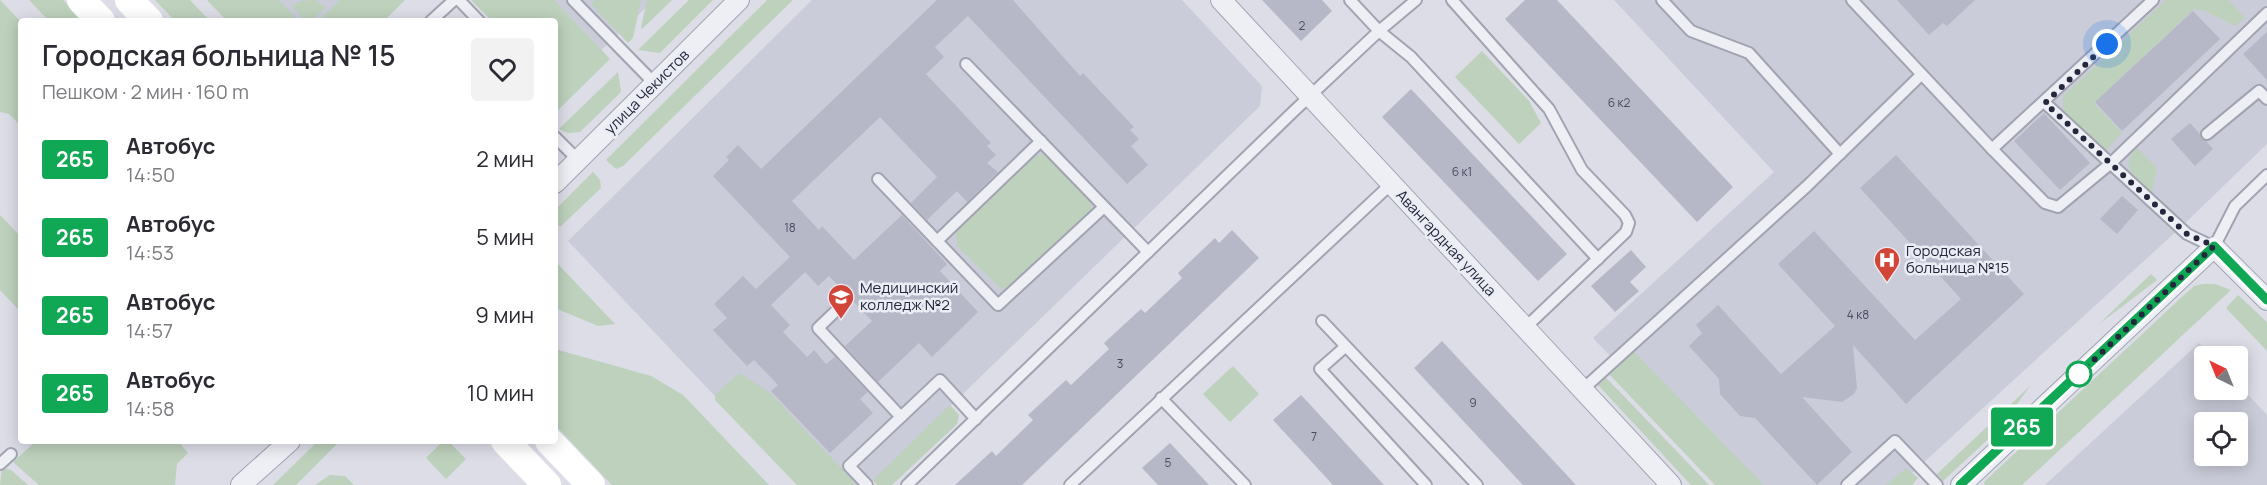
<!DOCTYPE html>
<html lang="ru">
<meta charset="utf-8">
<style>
body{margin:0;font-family:Manrope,sans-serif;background:#f2f2f3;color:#2b2b33;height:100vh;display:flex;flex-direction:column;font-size:22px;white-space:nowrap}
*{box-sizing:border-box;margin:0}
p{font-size:20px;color:#7c7c81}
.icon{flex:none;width:33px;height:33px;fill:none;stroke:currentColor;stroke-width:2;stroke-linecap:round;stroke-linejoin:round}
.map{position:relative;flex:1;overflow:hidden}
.details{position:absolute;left:18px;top:18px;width:540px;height:426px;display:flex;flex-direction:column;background:#fff;border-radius:6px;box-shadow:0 3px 15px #0003}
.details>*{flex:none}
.badge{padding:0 12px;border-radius:4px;font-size:21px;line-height:39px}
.needle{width:39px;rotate:317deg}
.tools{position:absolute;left:2194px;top:346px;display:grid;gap:12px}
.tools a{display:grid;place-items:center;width:54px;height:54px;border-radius:6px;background:#fff;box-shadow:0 3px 15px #0003;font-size:30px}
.you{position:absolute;width:30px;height:30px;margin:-15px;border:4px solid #fff;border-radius:50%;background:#1a73e8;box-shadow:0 0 0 9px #1a73e833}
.map>.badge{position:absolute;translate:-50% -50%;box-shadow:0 0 0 3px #fff}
.round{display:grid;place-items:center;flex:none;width:63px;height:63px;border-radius:6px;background:#f2f2f3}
.headline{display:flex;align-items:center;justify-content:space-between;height:102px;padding:0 24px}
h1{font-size:28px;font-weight:600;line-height:45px}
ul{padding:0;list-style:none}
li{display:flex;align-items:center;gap:18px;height:78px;padding:0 24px}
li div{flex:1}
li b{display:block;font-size:22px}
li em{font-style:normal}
li .badge{min-width:66px;font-weight:700;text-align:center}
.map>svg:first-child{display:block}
.built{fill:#caccd9;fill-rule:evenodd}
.green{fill:#bdd1bc}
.building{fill:#b6b8c7}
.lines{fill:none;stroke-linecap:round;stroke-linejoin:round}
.lane-casing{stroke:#a1a3b1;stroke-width:14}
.street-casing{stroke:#a1a3b1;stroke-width:22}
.lane{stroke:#eeeff5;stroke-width:10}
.street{stroke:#eeeff5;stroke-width:20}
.secondary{stroke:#fff;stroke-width:28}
.line-casing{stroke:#fff;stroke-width:14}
.line{stroke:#10a855;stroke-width:9}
.walk{stroke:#25283d;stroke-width:6;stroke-dasharray:0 10.8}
.stop-dot{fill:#fff;stroke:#10a855;stroke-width:3}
.labels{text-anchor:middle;stroke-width:5;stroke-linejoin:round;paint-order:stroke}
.number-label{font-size:12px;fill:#494c60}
.street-label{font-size:15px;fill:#25283d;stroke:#ebedf4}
.poi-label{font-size:15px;fill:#25283d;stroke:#ebedf4;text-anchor:start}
</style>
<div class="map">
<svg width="2267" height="485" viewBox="0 0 2267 485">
<rect width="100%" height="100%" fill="#dcdde7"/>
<!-- built -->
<g class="built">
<path d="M 238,0 L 380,0 L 357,21 L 258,21 Z"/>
<path d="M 510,0 L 654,0 L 579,71 L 555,21 Z"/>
<path d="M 812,0 L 1182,0 L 1262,86 L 1260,106 L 869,485 L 799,485 L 568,241 Z"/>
<path d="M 1614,0 L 2267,0 L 2267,144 L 2180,228 L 1899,485 L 1733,485 L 1593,338 L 1774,172 Z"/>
<path d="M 2199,343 L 2213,357 L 2205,357 L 2205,390 L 2238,390 L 2238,384 L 2267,415 L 2267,485 L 2045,485 ZM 2205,423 L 2238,423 L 2238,456 L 2205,456 Z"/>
</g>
<!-- green -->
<g class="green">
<path d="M 0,0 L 21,22 L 21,126 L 9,114 L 0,112 Z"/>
<path d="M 29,0 L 63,0 L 83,21 L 49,21 Z"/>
<path d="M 155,0 L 190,0 L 210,21 L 175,21 Z"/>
<path d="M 207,0 L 279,0 L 299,21 L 227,21 Z"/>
<path d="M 315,0 L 326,7 L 311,21 L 305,21 L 292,6 L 300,1 Z"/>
<path d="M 340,0 L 405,0 L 384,21 L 318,21 Z"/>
<path d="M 471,0 L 554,0 L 610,59 L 555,113 L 555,21 L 492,21 Z"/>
<path d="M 595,0 L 641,0 L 633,38 L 628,43 L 591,4 Z"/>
<path d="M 647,0 L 672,0 L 642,29 L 641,28 Z"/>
<path d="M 689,0 L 713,0 L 660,53 L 638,50 Z"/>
<path d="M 767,0 L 793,0 L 623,166 L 616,169 L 606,160 Z"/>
<path d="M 2166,0 L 2228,0 L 2245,18 L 2235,26 L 2205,11 L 2194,9 L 2094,103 L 2122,133 L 2107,149 L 2102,150 L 2063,110 L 2063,96 Z"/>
<path d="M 1482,51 L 1529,101 L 1541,123 L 1519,144 L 1455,77 Z"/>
<path d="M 618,72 L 621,92 L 580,132 L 568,133 L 559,129 Z"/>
<path d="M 2135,146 L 2157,168 L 2152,193 L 2131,172 L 2128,163 Z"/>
<path d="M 1041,154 L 1049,156 L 1090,200 L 1092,209 L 1013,286 L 1001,289 L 957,246 L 956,231 L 1030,159 Z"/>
<path d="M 593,172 L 600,180 L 601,188 L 560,227 L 555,221 L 555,210 Z"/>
<path d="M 0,215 L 21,237 L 21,312 L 0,290 Z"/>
<path d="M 555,261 L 615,324 L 598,326 L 555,308 Z"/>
<path d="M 2151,274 L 2157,280 L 2099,324 Z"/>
<path d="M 2203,284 L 2215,284 L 2231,290 L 2022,485 L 1985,485 L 1984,482 L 2184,295 L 2194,286 Z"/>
<path d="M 2238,295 L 2267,322 L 2267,351 L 2226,308 Z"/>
<path d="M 555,349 L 651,376 L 683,395 L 769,485 L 612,485 L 555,425 Z"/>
<path d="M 1633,351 L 1764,485 L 1715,485 L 1608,373 Z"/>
<path d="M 1233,366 L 1259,394 L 1230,422 L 1203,394 Z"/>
<path d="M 739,373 L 769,392 L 857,485 L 797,485 L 715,400 L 716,394 Z"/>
<path d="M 1604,376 L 1618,390 L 1709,485 L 1691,485 L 1598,385 Z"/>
<path d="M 2030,386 L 1998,430 L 1943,481 L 1937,474 Z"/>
<path d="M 950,405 L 959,415 L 957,424 L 892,485 L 877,485 L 873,480 Z"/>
<path d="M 36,441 L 178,441 L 188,453 L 177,464 L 175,485 L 39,485 L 13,462 Z"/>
<path d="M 318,441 L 340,441 L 296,485 L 273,485 Z"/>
<path d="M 443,441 L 448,441 L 466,459 L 446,479 L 426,458 Z"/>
<path d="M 2,468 L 11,470 L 28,485 L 0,485 Z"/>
<path d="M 1906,468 L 1918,478 L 1912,485 L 1886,485 Z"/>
<path d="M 330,475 L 345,476 L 354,485 L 315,485 Z"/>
</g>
<!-- building -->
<g class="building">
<path d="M 937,0 L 1013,0 L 1080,76 L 1083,73 L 1134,127 L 1130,130 L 1139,139 L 1131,146 L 1148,165 L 1127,184 L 968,16 L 935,47 L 944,57 L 926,74 L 991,143 L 987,146 L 996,155 L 987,163 L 998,172 L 967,202 L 957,191 L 927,220 L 911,203 L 937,177 L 880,117 L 792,201 L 819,230 L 822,226 L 854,260 L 902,215 L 947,264 L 940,271 L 978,312 L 932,357 L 919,343 L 878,382 L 845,346 L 872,321 L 829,276 L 818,286 L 805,272 L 771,305 L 790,325 L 783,332 L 807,357 L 814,350 L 826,364 L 835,357 L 868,392 L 860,399 L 873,413 L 830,453 L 771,391 L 778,385 L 754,360 L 747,366 L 713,330 L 727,318 L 714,304 L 743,276 L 756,289 L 790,257 L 713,176 L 729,160 L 726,157 L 738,145 L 761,169 Z"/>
<path d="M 1262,0 L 1322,0 L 1332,11 L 1301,41 Z"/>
<path d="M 1525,0 L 1557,0 L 1733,187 L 1697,222 L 1505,19 Z"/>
<path d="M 1897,0 L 1975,0 L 1947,26 L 1943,23 L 1929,35 Z"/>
<path d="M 2193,11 L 2220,39 L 2122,131 L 2095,102 Z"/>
<path d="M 2267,32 L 2267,80 L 2243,54 Z"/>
<path d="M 1411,89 L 1567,254 L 1538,281 L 1382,117 Z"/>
<path d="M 2044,113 L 2090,163 L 2060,190 L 2014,141 Z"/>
<path d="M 2190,123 L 2213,149 L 2195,166 L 2171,139 Z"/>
<path d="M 1896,155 L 2024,294 L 1906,404 L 1853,345 L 1857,388 L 1854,394 L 1842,402 L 1802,397 L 1852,452 L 1817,485 L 1755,418 L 1740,416 L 1720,394 L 1719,379 L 1689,346 L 1702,333 L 1696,325 L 1718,305 L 1781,374 L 1835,326 L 1778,264 L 1814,231 L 1915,340 L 1961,299 L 1860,188 Z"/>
<path d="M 2122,196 L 2138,210 L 2117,234 L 2100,219 Z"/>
<path d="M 1232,230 L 1259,258 L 1022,485 L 955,485 L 992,451 L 996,456 L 1033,420 L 1028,415 L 1066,380 L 1071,385 L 1109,349 L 1104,343 L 1141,309 L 1145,313 L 1182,278 L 1178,273 L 1215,238 L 1219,243 Z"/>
<path d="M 1631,250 L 1646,267 L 1630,282 L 1639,291 L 1615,312 L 1591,286 Z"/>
<path d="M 1442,341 L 1576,485 L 1523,485 L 1508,469 L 1414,368 Z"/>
<path d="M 1301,395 L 1315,410 L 1384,485 L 1333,485 L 1273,420 Z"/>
<path d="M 1170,443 L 1184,458 L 1209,485 L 1158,485 L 1142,468 Z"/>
</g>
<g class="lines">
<!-- lane casing -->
<g class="lane-casing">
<g id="lane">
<path d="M 459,0 L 479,21"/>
<path d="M 573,0 L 655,84"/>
<path d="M 1350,0 L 1379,31 L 1411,57 L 1598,259"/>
<path d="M 1452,0 L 1549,109 L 1582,170 L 1625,215 L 1629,223 L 1626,232 L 1525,328"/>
<path d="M 1662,0 L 1691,31 L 1749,53 L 1840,154"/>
<path d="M 1852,0 L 1992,149 L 2045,203 L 2058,207 L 2110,164 L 2267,13"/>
<path d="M 431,21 L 454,0"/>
<path d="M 966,64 L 1148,252"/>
<path d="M 2045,103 L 2187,234 L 2214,247 L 2235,206 L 2267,175"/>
<path d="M 2207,134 L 2259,91 L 2267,99"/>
<path d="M 555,137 L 578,160"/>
<path d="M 1992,149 L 2153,0"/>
<path d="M 878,179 L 998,305 L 1104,207"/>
<path d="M 937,241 L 1041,141"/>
<path d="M 839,308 L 818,328 L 901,417"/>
<path d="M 1322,321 L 1477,485"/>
<path d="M 1345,347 L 1320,369 L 1426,485"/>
<path d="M 1582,390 L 1806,187 L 1921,75"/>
<path d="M 1161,398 L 1245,485"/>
<path d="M 0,464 L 11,454"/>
<path d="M 867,485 L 849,466 L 940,380 L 976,419"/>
<path d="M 907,485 L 1295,110 L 1379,31 L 1416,0"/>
<path d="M 1070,485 L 1391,184"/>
<path d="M 1847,485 L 1895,441 L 1937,485"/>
</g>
</g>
<!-- street casing -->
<g class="street-casing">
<g id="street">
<path d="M 1221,0 L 1671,485"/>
<path d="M 555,183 L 739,0"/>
<path d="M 241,485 L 290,441"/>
<path d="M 1961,485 L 2214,247 L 2267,300"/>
</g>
</g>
<!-- lane -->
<use href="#lane" class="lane"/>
<!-- street -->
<use href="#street" class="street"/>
<!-- secondary -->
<g class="secondary">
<path d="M 81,0 L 101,21"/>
<path d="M 129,0 L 149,21"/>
<path d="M 505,441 L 547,485"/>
<path d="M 549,441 L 591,485"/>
</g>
</g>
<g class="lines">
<!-- line casing -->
<g class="line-casing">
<path id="line" d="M 1960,485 L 2214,246 L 2267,300"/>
</g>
<!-- line -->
<use href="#line" class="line"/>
<!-- walk -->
<path class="walk" d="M 2079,374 L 2214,246 L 2187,234 L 2045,103 L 2107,44"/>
</g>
<!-- icons -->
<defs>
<g id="hospital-pin" transform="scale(1.35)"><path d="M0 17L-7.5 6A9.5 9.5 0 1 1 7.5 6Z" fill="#d2463a" stroke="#ebedf4"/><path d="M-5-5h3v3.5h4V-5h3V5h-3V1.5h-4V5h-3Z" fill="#fff"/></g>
<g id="university-pin" transform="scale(1.35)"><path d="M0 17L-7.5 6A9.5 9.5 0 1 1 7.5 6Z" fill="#d2463a" stroke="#ebedf4"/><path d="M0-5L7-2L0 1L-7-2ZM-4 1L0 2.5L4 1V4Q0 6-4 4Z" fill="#fff"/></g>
</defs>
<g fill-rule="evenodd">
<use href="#hospital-pin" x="1887" y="260"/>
<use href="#university-pin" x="841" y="297"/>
</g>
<!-- markers -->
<circle class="stop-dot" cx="2079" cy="374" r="12"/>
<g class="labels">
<!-- number labels -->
<g class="number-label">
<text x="1302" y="30">2</text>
<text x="1619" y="107">6 к2</text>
<text x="1462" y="176">6 к1</text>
<text x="790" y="232">18</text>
<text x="1858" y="319">4 к8</text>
<text x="1120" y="368">3</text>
<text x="1473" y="407">9</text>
<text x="1314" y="441">7</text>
<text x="1168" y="467">5</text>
</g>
<!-- street labels -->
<g class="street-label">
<text transform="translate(647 92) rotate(-45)" y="5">улица Чекистов</text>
<text transform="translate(1446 243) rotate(47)" y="5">Авангардная улица</text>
</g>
<!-- poi labels -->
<g class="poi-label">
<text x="1906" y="256">Городская<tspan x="1906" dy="17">больница №15</tspan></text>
<text x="860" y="293">Медицинский<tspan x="860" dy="17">колледж №2</tspan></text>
</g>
</g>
</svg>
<div class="tools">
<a><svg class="needle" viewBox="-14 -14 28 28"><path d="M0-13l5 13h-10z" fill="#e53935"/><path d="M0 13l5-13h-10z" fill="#7c7c81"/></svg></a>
<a><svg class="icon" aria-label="locate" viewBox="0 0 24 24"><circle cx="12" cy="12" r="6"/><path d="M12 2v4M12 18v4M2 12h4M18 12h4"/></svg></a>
</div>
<div class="you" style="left:2107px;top:44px"></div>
<b class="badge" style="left:2022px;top:427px;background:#10a855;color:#fff">265</b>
<section class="details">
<div class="headline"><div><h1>Городская больница № 15</h1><p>Пешком · 2 мин · 160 m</p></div><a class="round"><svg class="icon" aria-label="heart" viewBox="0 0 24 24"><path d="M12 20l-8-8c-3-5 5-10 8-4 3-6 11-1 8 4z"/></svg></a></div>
<ul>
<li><span class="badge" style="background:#10a855;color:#fff">265</span><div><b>Автобус</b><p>14:50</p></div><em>2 мин</em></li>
<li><span class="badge" style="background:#10a855;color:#fff">265</span><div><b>Автобус</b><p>14:53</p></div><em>5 мин</em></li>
<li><span class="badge" style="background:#10a855;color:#fff">265</span><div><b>Автобус</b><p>14:57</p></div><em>9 мин</em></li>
<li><span class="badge" style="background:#10a855;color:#fff">265</span><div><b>Автобус</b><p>14:58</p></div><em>10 мин</em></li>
</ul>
</section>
</div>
